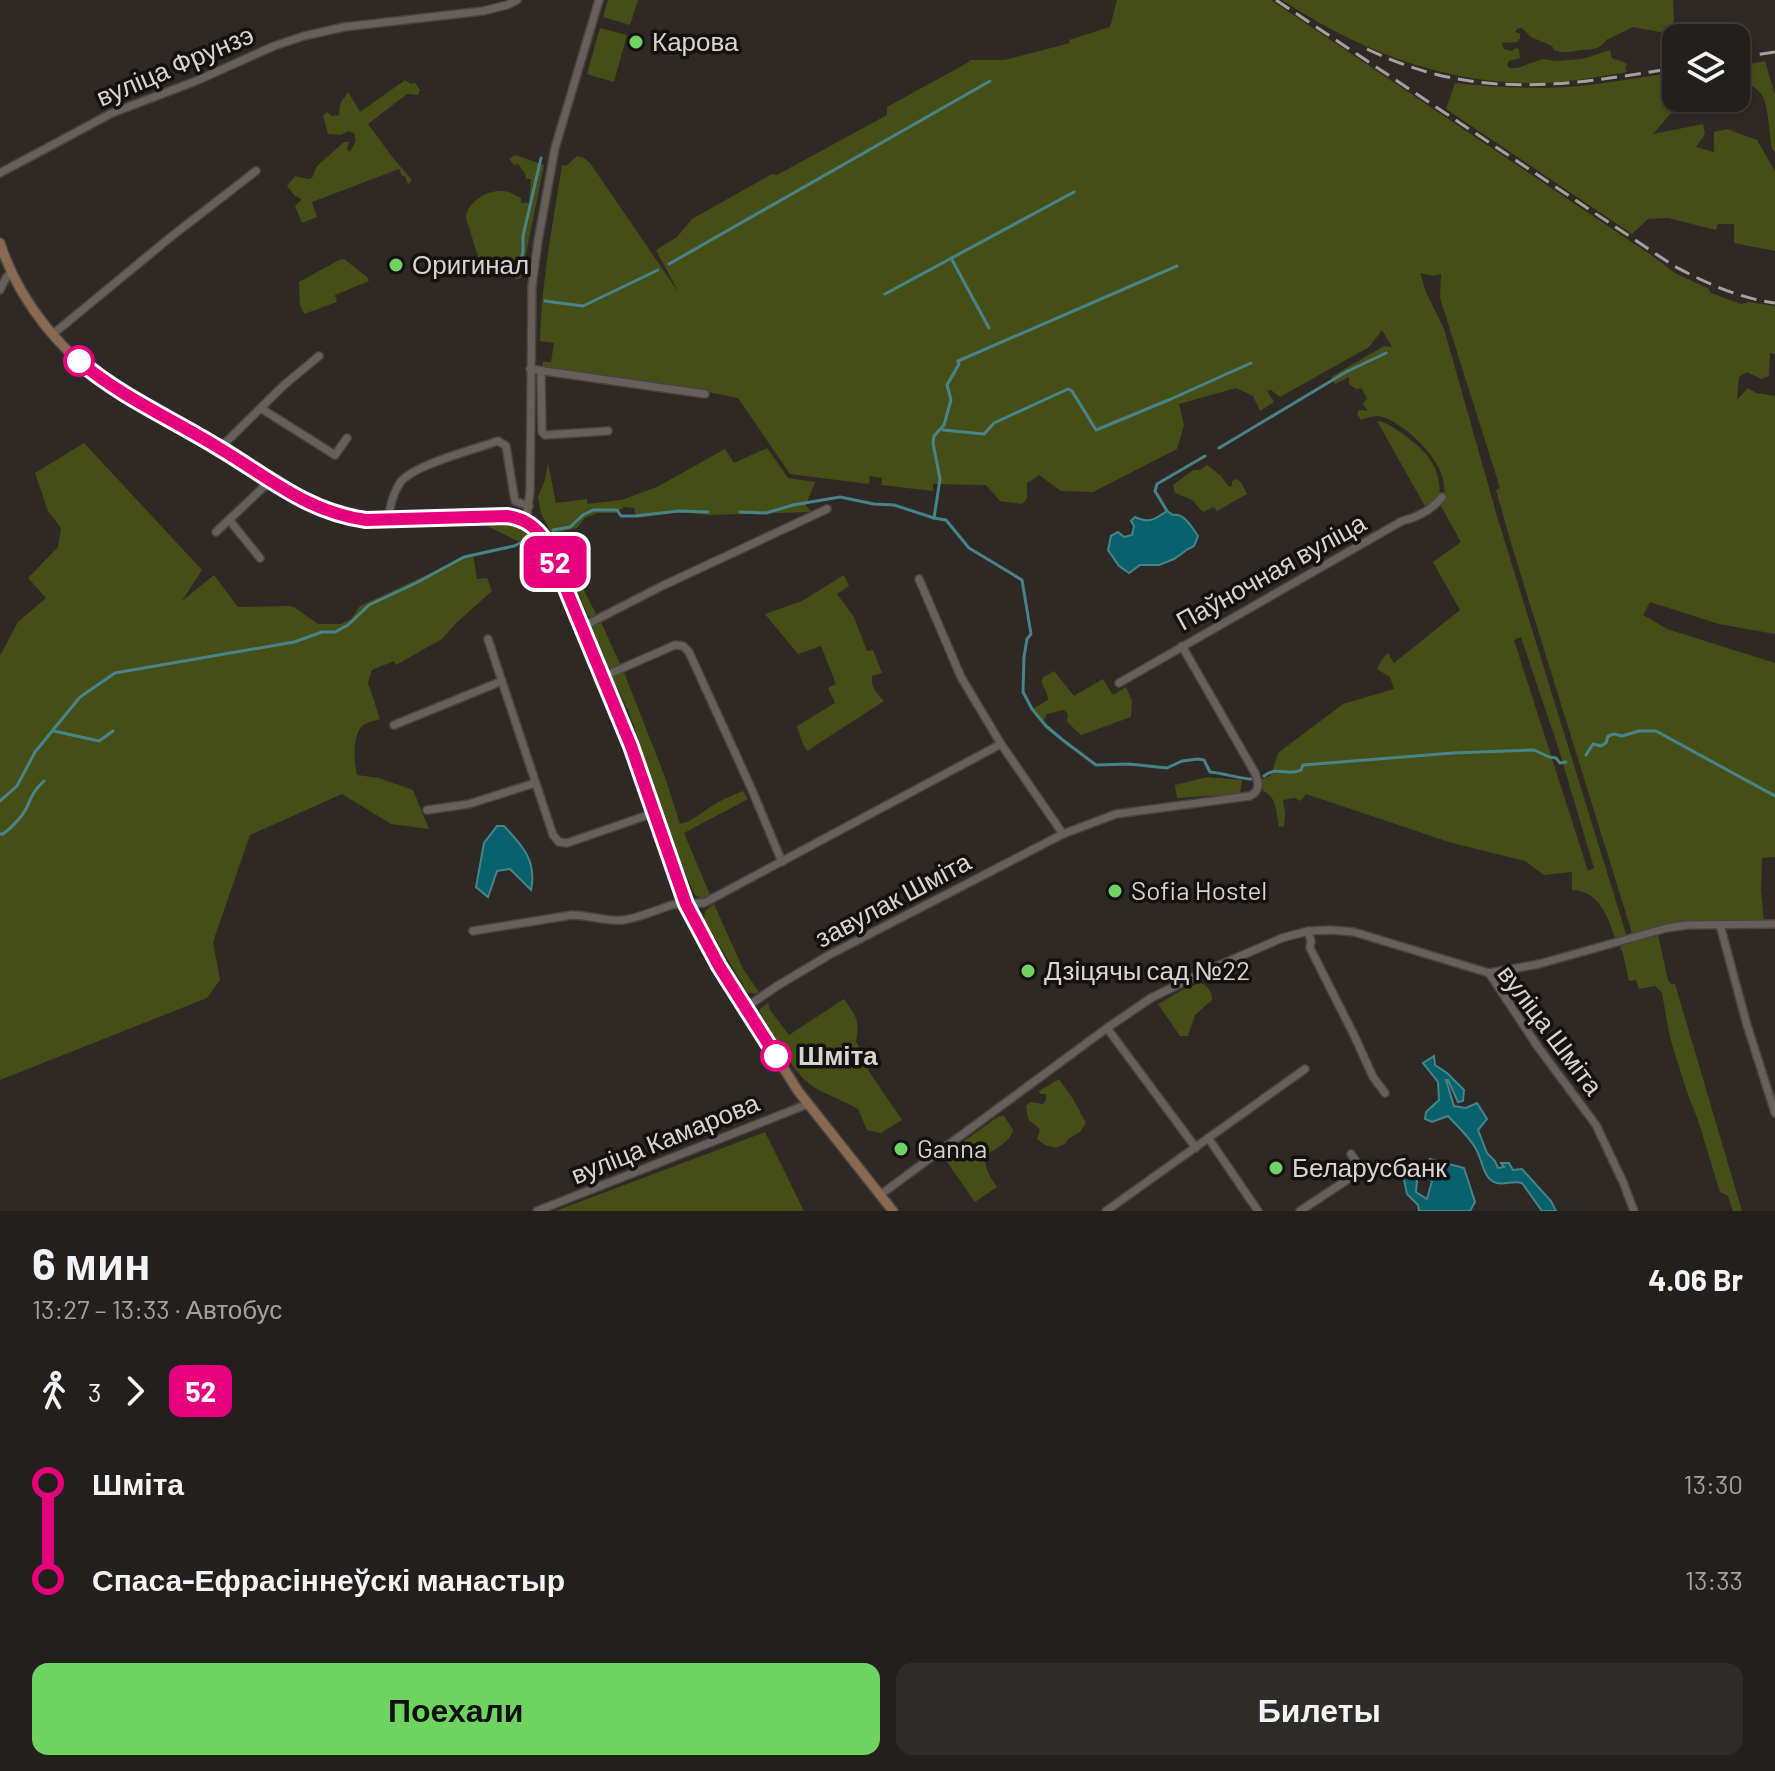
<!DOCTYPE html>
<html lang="ru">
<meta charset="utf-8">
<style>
body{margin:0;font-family:Barlow,sans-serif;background:#2e2c29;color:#f1f3f6;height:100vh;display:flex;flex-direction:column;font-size:30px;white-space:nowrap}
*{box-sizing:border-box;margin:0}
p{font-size:26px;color:#a2a2a3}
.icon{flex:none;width:44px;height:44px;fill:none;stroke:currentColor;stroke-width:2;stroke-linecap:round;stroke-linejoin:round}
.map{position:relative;height:1211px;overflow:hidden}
.side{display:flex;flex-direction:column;background:#221f1c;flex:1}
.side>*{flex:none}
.badge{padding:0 16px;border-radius:12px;font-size:28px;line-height:52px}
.tools{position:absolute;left:1662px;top:24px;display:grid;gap:16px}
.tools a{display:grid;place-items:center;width:88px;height:88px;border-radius:16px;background:#221f1c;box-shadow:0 2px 6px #0004,0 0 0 2px #3f3d3b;font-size:40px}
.map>.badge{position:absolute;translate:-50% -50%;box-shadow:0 0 0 4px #fff}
.legs{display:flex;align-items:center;gap:12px;height:88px;padding:0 32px;font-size:26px}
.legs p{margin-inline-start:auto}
.head{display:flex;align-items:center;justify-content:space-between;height:136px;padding:0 32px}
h1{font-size:44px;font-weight:700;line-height:60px}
.action{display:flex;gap:16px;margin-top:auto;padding:16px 32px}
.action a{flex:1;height:92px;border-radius:16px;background:#6ed360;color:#111;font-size:32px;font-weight:700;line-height:92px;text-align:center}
.action a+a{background:#2e2c29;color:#f1f3f6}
ul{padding:0 32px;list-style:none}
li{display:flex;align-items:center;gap:28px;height:96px;font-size:30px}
li i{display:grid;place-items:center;width:12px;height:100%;margin:0 10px;background:currentColor}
li i::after{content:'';width:20px;height:20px;margin:-10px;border:6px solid;border-radius:50%;background:#221f1c}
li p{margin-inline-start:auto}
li:first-child i{background:linear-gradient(#0000 50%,currentColor 0)}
li:last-child i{background:linear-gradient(currentColor 50%,#0000 0)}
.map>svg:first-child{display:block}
.green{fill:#454f15;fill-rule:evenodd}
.water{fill:#08616b;stroke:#46848a;stroke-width:2}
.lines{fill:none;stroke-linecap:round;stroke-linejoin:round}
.stream{stroke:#46848a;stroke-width:3}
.street-casing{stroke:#484441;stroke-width:10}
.secondary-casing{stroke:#484441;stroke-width:12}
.street{stroke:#66605c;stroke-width:7}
.secondary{stroke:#89694f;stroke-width:9}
.rail{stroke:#a5a19e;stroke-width:3;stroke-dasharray:16 8;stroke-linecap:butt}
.line-1-casing{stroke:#fff;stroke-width:18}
.line-1{stroke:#e6007e;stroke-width:12}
.poi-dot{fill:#6ed360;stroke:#141210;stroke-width:3}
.stop-1-dot{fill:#fff;stroke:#e6007e;stroke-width:4}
.labels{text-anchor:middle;stroke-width:7;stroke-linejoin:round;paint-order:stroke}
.poi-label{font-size:26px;fill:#d7d4d1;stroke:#141210;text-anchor:start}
.street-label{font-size:26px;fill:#d7d4d1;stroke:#141210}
.stop-label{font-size:26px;font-weight:bold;fill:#d7d4d1;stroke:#141210;text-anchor:start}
</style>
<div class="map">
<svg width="1775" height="1211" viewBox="0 0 1775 1211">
<rect width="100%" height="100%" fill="#2e2925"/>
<!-- green -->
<g class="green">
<path d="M 608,0 L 638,0 L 630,25 L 603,17 Z"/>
<path d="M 1117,0 L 1271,0 L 1651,255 L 1675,273 L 1709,289 L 1711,293 L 1741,304 L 1749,302 L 1775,306 L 1775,354 L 1770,353 L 1769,376 L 1761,379 L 1747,372 L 1739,377 L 1737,400 L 1748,388 L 1756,393 L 1775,396 L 1775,634 L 1719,624 L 1650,602 L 1643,615 L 1667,629 L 1775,663 L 1775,857 L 1762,858 L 1761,890 L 1764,921 L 1686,920 L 1632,933 L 1511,543 L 1496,490 L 1500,488 L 1440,298 L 1441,274 L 1434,276 L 1420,273 L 1426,292 L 1444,329 L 1497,516 L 1623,924 L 1626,934 L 1625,936 L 1615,938 C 1608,916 1599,891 1572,890 L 1572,872 L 1544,875 L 1525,861 L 1452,843 L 1306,794 L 1301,801 L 1295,798 L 1283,800 L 1285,813 L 1284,826 L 1279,827 C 1276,813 1277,796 1263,791 L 1261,780 L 1271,775 L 1278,753 L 1343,704 L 1394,689 L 1390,677 L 1377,669 L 1382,659 L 1388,653 L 1394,663 L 1460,610 L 1433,562 L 1461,542 L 1441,506 C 1454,477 1428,448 1407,431 C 1399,425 1389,418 1379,416 C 1373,416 1366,418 1361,420 L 1357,414 L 1359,410 L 1368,411 L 1363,404 L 1367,398 L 1361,388 L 1356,389 L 1349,384 L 1349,377 L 1335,384 L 1331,377 L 1384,346 L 1392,347 L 1382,330 L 1369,347 L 1280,397 L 1271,390 L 1267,391 L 1274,402 L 1260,411 L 1253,396 L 1236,388 L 1179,404 L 1184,425 L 1177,449 L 1093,492 L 1061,491 L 1039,475 L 1027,483 L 1027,498 L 1022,504 L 1000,501 L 986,485 L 933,484 L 933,491 L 881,485 L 882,478 L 870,476 L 869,484 L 790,474 L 738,398 L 693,389 L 542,368 L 543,362 L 551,362 L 554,343 L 540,341 C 541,282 553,224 562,165 L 566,166 L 577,156 L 584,158 L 590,163 L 679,293 L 656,250 L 677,237 L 692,219 L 772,174 L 777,175 L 887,115 L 887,107 L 967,63 L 971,60 L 1004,60 L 1070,43 L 1069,40 L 1110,27 ZM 1521,637 L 1559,750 L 1594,868 L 1588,871 L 1514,640 Z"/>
<path d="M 1282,0 L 1673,0 L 1674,24 L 1665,33 L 1633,27 L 1606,40 C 1600,50 1593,49 1581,50 C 1570,52 1565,54 1554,50 L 1552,46 L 1531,37 L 1522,28 L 1517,29 L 1515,32 L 1520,34 L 1520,38 L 1517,42 L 1502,43 L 1504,49 L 1511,51 L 1516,48 L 1519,49 L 1520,58 L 1509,61 L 1507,65 L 1509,68 L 1517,68 L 1543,59 L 1556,61 L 1582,59 L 1610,50 L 1612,58 L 1628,64 L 1625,67 L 1627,72 C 1597,77 1566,83 1536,83 C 1444,84 1358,50 1282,0 Z"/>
<path d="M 600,28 L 627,35 L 614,82 L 587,74 Z"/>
<path d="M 1765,61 L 1775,95 L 1775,152 L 1772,149 C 1770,138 1768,105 1763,97 C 1758,87 1746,81 1736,84 L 1736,67 Z"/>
<path d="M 1676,73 L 1676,98 L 1684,98 L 1653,134 L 1703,124 L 1705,134 L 1696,147 L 1714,152 L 1714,132 L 1727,129 L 1757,140 L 1775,171 L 1775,251 L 1734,243 L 1734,224 L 1718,224 L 1716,230 L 1668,218 L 1648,219 L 1632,234 L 1446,109 L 1455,83 C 1500,88 1545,90 1590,85 C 1619,81 1647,76 1676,73 Z"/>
<path d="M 405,80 L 411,84 L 415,83 L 420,90 L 418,95 L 407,94 L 368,124 L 393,158 L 412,180 L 408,184 L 405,176 L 402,176 L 399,169 L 312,202 L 317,217 L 302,223 L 295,206 L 301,200 L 300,198 L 295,196 L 287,186 L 295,176 L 308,179 L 312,178 L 317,166 L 344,142 L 349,142 L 347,149 L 350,152 L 356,141 L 354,133 L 348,131 L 341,135 L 328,134 L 323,116 L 327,112 L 332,116 L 339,115 L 340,104 L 348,92 L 360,112 Z"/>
<path d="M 515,155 L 544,165 L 521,278 L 516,279 L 514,277 L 515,267 L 510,262 L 497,261 L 494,277 L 484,276 L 466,218 C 467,202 487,190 502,191 C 509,191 515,195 521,198 L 521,203 L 529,203 L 531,179 L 526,179 L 525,173 L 518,164 L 514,165 L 509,159 Z"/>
<path d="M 344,259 L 367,277 L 369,281 L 335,295 L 337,302 L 304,314 L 300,305 L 299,282 L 339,260 Z"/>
<path d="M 1377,421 C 1386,422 1392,427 1400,432 C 1424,449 1440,463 1440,495 L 1426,508 Z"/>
<path d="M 84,443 L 202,570 L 182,601 L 214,575 L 238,607 L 289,606 L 294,607 L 318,624 L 341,624 L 351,619 L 360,606 L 433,572 L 464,556 L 473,554 L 477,579 L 487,578 L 492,591 L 456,623 L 442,639 L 396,665 L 394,661 L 372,670 L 368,683 L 380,719 C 375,721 365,722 361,727 C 352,739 354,761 357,775 L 379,778 L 413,790 L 429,829 L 391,824 L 342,794 L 250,835 L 213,942 L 220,980 L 207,998 L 0,1080 L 0,656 L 18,622 L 46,598 L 28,578 L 58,547 L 61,528 L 48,511 L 35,473 Z"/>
<path d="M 767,448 L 788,478 L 815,482 L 806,505 L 811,512 L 709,515 L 678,512 L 636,518 L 634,508 L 624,507 L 616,513 L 597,513 L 585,518 L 577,528 L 555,533 L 597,616 L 591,617 L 588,616 L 561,552 L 541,513 L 538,497 L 545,480 L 548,463 L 556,503 L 587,499 L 587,504 L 621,500 L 657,487 L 725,449 L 734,463 Z"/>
<path d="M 1207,465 L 1220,475 L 1229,487 L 1232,486 L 1232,481 L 1237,479 L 1242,484 L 1247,494 L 1217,511 L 1214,507 L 1203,512 L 1192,500 L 1175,493 L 1173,485 L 1193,470 L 1200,470 Z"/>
<path d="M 483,524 C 514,524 529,523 544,554 Z"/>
<path d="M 844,575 L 849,586 L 837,594 L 854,617 L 867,651 L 873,650 L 882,673 L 872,676 C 870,686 877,694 884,701 L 807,751 L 802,742 L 797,726 L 835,703 L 828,688 L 836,684 L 821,646 L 798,654 L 765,614 L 802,601 Z"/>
<path d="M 600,620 L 621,666 L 614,669 L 608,668 L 592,628 L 593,624 Z"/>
<path d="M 623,670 L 665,777 L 680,824 C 694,821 704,810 717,803 C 725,798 734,795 743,791 L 748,799 L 684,833 L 710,895 L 703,899 L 695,895 L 684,870 L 628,710 L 612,677 Z"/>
<path d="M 1054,671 L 1074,696 L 1103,679 L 1113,695 L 1126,687 L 1132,701 L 1131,717 L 1081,735 L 1067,722 L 1068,714 L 1064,710 L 1047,714 L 1043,722 L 1032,709 L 1048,700 C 1048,691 1041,687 1042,678 Z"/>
<path d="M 1207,777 L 1242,780 L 1240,794 L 1177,798 L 1175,785 Z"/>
<path d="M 714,904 L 743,969 L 759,992 L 755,994 L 747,992 L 704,919 L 705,911 Z"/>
<path d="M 1658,935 L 1668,980 L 1671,984 L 1675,984 L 1742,1211 L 1733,1211 L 1728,1196 L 1720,1192 L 1698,1120 L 1687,1092 L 1670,1038 L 1662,993 L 1655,986 L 1639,989 L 1636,980 L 1629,981 L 1622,950 L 1620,948 L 1622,945 Z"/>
<path d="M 1201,983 C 1207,985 1213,993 1212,1000 L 1195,1015 L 1188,1036 L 1180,1036 L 1158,1004 L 1187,987 Z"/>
<path d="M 844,999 C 856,1017 860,1019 856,1042 L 872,1067 L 868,1070 L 902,1120 L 881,1133 L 867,1130 L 858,1109 C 841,1099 822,1094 807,1082 C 790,1067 772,1032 760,1012 L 760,1009 L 768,1003 L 770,1010 L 789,1035 Z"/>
<path d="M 1059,1079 L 1073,1099 L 1086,1123 L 1080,1132 L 1068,1139 L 1065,1144 L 1056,1148 L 1045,1145 L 1037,1139 L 1040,1130 C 1037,1125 1036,1126 1031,1122 C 1026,1118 1028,1112 1026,1106 L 1030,1102 L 1043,1104 L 1046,1100 L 1046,1094 L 1040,1094 L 1039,1091 Z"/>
<path d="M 999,1116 L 1004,1116 L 1013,1130 C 1005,1157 967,1143 997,1187 L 975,1202 L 943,1156 Z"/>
<path d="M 765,1132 L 804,1211 L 555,1211 Z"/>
</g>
<!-- water -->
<g class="water">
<path d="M 1167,511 L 1173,515 C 1185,513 1192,528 1198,536 L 1194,546 L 1188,549 L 1174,559 L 1159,565 L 1140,565 L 1129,573 L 1119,566 L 1108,550 L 1111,536 L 1118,532 L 1124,537 L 1132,535 L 1134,526 L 1131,521 L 1135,517 C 1151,524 1154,519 1167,511 Z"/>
<path d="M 497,826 L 504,826 C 523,846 537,861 531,890 L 510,869 L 497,871 L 488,897 L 476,887 L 484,843 Z"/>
<path d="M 1434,1056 L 1435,1065 L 1447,1073 L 1464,1090 L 1463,1101 L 1458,1102 L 1448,1080 L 1446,1080 L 1454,1106 L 1466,1108 L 1477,1103 L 1487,1119 L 1478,1130 L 1487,1153 L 1495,1161 L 1498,1168 L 1504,1167 L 1501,1163 L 1509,1163 L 1513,1170 L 1522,1169 L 1551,1201 L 1556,1211 L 1542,1211 L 1522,1183 C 1513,1180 1506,1185 1497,1183 C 1484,1181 1482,1160 1477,1151 C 1471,1138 1457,1126 1448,1116 L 1432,1122 L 1425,1119 L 1426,1112 L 1439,1100 L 1438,1082 L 1423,1063 Z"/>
<path d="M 1430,1159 L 1464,1168 L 1475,1202 L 1470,1211 L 1419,1211 L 1418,1205 L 1407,1194 L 1402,1170 L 1409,1168 L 1418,1171 L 1416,1192 L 1427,1199 L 1432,1181 L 1426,1177 L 1425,1172 L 1430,1166 Z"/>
</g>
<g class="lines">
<!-- stream -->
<g class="stream">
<path d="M 951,258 L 989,328"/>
<path d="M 669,264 L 990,81"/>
<path d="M 519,267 L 523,252 L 523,236 L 541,158"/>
<path d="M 885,294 L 1074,192"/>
<path d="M 545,301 L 583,306 L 658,270"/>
<path d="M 943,430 L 984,434 L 994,423 L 1068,389 L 1072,391 L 1096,430 L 1171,399 L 1251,363"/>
<path d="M 1219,448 L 1346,372 L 1386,353"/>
<path d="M 1167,511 L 1155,491 L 1157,484 L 1205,456"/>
<path d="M 740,512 L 766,513 L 793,505 L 840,497 L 874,504 L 894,505 L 934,518 L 946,520 L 969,548 L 1022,580 L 1031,634 L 1027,639 L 1024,657 L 1023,692 L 1032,709 L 1046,726 L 1064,741 L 1096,765 L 1129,764 L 1167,768 L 1182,761 L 1198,759 L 1204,760 L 1210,772 C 1224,773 1240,779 1252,779"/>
<path d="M 934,518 L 940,479 L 933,443 L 934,436 L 944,425 L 951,400 L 947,385 L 959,364 L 958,361 L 1177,266"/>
<path d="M 553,530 L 570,527 L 583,515 L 593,510 L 617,510 L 621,516 L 635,516 L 679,511 L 708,512"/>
<path d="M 54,731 L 99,741 L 113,731"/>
<path d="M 1586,755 L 1593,744 L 1601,746 L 1606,743 L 1608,736 L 1614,734 L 1622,736 L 1639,731 L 1656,731 L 1775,796"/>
<path d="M 1264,776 C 1278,765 1287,777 1301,770 L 1303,765 L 1453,753 L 1534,750 L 1549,757 L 1556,758 L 1560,763 L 1566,762"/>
<path d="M 0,801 L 17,786 L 35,752 L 80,697 L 115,673 L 294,642 L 322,632 L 335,632 L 348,625 L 369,605 L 416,583 L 464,557 L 514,546 L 533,537"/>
<path d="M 0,834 L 3,834 C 12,827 20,820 26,809 C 32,796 33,791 44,781"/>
</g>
<!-- street casing -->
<g class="street-casing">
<g id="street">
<path d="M 0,173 L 112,113 L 196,81 L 274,46 L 304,36 L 344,27 L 483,11 L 507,5 L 517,0"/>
<path d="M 0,290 L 6,278 L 11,273"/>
<path d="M 53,334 L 172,236 L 256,171"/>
<path d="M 530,369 L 705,394"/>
<path d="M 541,371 L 542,432 L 545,435 L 608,431"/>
<path d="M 262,409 L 335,455 L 347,438"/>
<path d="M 220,448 L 284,385 L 319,356"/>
<path d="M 388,519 C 390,506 393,493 400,483 C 412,465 476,449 498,441 L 506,446 L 515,501 L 529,506"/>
<path d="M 524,520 L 527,513 L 530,492 L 532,286 L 538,241 L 555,148 L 599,0"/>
<path d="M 230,521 L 260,558"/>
<path d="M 216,532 L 270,481"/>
<path d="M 919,579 L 961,677 L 1001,744 L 1063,834"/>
<path d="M 582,627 L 662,586 L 827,509"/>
<path d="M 488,639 L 553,835 L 559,842 L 567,843 L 654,813"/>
<path d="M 602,677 L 675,645 L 683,646 L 689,652 L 752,790 L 782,862"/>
<path d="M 1119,683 L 1402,521 C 1418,517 1432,510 1442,497"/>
<path d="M 394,725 L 502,681"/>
<path d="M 427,810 L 469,804 L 535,783"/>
<path d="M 1720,925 L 1747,1025 L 1775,1113"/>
<path d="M 473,931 L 572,915 C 589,915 606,922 623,920 C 640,918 655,910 672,905 C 682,902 694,903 704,903 L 1001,744"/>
<path d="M 1308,931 L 1311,941 L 1310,948 L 1354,1035 L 1373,1077 L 1385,1093"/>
<path d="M 1489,973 L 1539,964 L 1667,928 L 1687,925 L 1775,924"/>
<path d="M 745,1008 L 777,986 L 829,955 L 1063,834 L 1116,814 L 1250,796 C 1260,791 1259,783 1255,773 L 1182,646"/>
<path d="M 1107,1028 L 1196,1148"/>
<path d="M 1209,1139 L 1258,1211"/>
<path d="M 880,1195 L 1107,1028 L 1151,998 L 1206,971 L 1282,938 L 1308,931 L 1331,930 L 1354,932 L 1489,973 L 1538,1047 L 1596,1125 L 1623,1182 L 1634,1211"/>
<path d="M 537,1211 L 808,1104"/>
<path d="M 1106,1211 L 1305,1069"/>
<path d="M 1300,1211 L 1362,1170 L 1351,1154"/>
</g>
</g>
<!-- secondary casing -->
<g class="secondary-casing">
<path id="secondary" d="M 0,243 C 19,302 62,354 114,388 C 148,411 185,427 220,448 C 268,478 307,512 366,520 L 507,516 C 526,519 536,527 547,543 L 631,746 L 675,873 L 686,904 L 704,941 L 798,1091 L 893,1211"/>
</g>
<!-- street -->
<use href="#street" class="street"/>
<!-- secondary -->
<use href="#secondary" class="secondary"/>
<!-- rail -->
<g class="rail">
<path d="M 1276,0 L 1674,266 C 1706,283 1738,298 1775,303"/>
<path d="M 1367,49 C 1475,101 1563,86 1676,68"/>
<path d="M 1736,58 L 1775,52"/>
</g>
</g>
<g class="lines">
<!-- line-1 casing -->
<g class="line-1-casing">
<path id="line-1" d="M 79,361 C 121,397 172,419 219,448 C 268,477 307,512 366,520 L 507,516 C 526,519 536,527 547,543 L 631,746 L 686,904 L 719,966 L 776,1056"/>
</g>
<!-- line-1 -->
<use href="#line-1" class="line-1"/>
</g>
<!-- markers -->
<g class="poi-dot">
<circle cx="636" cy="42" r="8"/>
<circle cx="396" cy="265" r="8"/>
<circle cx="1115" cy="891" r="8"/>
<circle cx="1028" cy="971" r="8"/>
<circle cx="901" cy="1149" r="8"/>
<circle cx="1276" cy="1168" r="8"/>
</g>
<g class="stop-1-dot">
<circle cx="79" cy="361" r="14"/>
<circle cx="776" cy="1056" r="14"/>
</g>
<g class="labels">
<!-- poi labels -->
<g class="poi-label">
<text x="652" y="51">Карова</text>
<text x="412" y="274">Оригинал</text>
<text x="1131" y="900">Sofia Hostel</text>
<text x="1044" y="980">Дзіцячы сад №22</text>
<text x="917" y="1158">Ganna</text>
<text x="1292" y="1177">Беларусбанк</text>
</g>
<!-- street labels -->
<g class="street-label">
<text transform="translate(175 66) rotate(-23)" y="9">вуліца Фрунзэ</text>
<text transform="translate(1271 572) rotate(-29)" y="9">Паўночная вуліца</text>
<text transform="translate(893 900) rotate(-28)" y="9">завулак Шміта</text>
<text transform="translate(1550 1030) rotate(53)" y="9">вуліца Шміта</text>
<text transform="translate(665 1139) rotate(-22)" y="9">вуліца Камарова</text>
</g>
<!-- stop labels -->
<g class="stop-label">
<text x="798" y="1065">Шміта</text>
</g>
</g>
</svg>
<div class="tools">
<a><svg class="icon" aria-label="layers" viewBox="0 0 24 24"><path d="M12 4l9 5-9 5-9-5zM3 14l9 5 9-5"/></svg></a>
</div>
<b class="badge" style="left:555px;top:562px;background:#e6007e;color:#fff">52</b>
</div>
<section class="side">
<div class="head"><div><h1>6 мин</h1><p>13:27 – 13:33 · Автобус</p></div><b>4.06 Br</b></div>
<div class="legs"><svg class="icon" aria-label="walk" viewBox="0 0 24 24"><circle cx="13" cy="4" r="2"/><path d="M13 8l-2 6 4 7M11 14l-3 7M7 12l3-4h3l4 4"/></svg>3<svg class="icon" aria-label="forward" viewBox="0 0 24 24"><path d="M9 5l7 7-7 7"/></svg><b class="badge" style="background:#e6007e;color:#fff">52</b></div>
<ul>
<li><i style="color:#e6007e"></i><b>Шміта</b><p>13:30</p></li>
<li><i style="color:#e6007e"></i><b>Спаса-Ефрасіннеўскі манастыр</b><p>13:33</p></li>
</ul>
<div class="action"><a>Поехали</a><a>Билеты</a></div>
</section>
